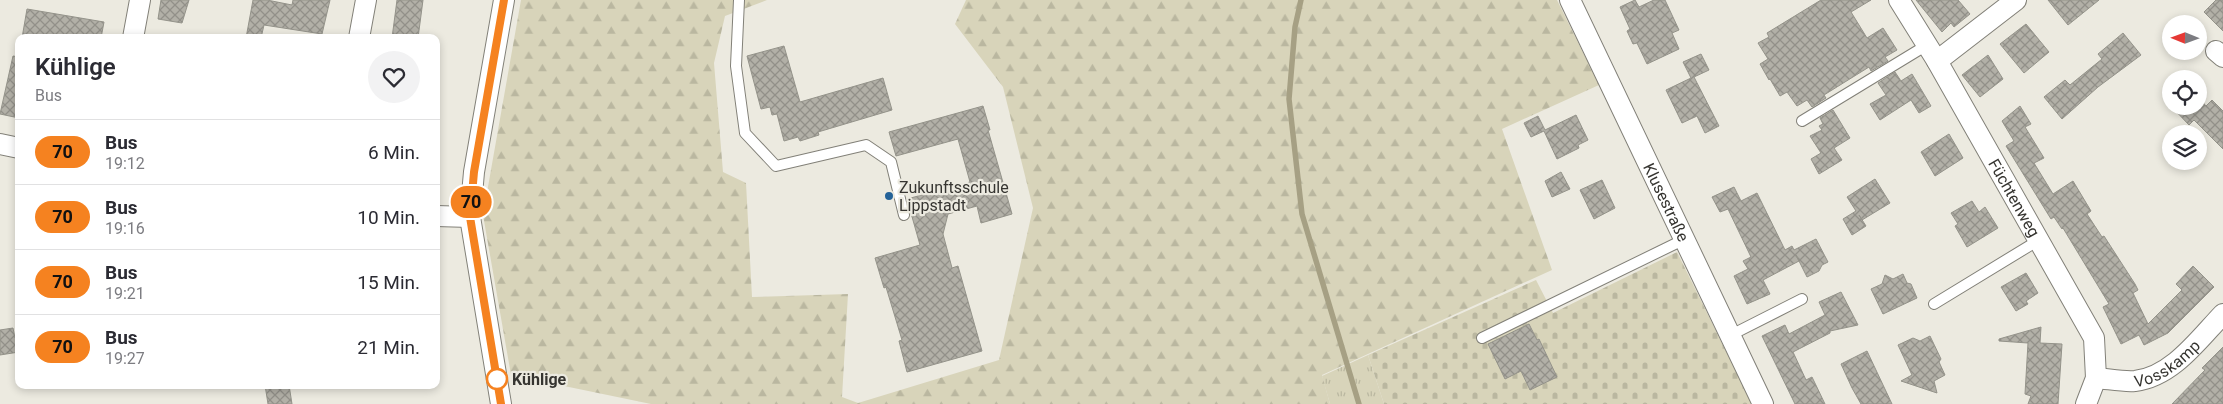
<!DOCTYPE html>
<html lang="de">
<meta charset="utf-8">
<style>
body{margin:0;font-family:Roboto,sans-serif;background:#f2f2f3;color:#2b2b33;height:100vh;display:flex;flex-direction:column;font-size:19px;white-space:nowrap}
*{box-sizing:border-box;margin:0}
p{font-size:16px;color:#7c7c81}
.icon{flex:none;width:28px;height:28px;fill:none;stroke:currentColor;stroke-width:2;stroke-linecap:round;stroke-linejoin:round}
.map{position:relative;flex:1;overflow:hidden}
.sheet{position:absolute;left:15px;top:34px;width:425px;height:355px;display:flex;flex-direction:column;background:#fff;border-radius:10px;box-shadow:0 2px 8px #0003}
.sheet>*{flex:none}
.badge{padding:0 10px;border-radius:16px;font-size:18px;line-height:32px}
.needle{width:32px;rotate:271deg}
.tools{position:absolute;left:2162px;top:15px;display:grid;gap:10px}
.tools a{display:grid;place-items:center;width:45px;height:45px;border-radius:50%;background:#fff;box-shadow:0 2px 8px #0003;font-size:25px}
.map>.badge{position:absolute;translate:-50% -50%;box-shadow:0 0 0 2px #fff}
.round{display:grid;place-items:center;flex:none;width:52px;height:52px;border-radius:26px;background:#f2f2f3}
.summary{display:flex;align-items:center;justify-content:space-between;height:85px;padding:0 20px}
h1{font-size:24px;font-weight:600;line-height:38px}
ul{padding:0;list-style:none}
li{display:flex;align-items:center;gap:15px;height:65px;padding:0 20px;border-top:1px solid #e1e1e2}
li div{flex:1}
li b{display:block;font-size:19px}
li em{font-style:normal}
li .badge{min-width:55px;font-weight:700;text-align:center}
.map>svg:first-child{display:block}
.grass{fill:url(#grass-tufts)}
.forest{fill:url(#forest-firs)}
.cemetery{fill:url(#cemetery-stones)}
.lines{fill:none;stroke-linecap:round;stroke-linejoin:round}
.stream{stroke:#a6a084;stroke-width:5.5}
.building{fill:url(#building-cross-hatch);stroke:#94938a}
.service-casing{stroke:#828078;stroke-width:12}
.minor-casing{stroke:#828078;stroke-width:22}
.service{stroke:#fff;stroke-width:10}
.minor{stroke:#fff;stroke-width:20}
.line-casing{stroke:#fff;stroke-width:11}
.line{stroke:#f58220;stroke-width:8}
.poi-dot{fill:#246298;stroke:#eceae0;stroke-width:2}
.stop-dot{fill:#fff;stroke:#f58220;stroke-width:2.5}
.labels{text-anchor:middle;stroke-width:4.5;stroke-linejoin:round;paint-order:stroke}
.poi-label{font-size:16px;fill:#363531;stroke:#eceae0;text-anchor:start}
.street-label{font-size:16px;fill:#363531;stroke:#eceae0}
.stop-label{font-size:16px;font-weight:bold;fill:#363531;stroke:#eceae0;text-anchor:start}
</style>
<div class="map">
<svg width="2223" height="404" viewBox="0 0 2223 404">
<defs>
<pattern id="grass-tufts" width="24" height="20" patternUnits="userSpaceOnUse" patternTransform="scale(1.25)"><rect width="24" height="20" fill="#d8d4ba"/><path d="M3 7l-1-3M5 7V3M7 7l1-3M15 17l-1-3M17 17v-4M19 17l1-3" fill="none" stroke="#bab7a0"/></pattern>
<pattern id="forest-firs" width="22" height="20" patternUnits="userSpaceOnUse" patternTransform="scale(1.25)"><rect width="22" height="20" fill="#d8d4ba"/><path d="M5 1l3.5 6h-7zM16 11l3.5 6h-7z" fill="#bab7a0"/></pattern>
<pattern id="cemetery-stones" width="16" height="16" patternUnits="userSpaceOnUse" patternTransform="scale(1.25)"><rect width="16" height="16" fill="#d8d4ba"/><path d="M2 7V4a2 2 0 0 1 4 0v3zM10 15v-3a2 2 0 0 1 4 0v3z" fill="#bab7a0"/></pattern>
<pattern id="building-cross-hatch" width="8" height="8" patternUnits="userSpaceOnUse" patternTransform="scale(1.25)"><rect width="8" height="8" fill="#b2b0a7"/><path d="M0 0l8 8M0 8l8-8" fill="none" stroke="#929089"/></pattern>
</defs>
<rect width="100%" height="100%" fill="#eceae0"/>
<!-- grass -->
<path class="grass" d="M 1368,355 L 1384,404 L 1330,404 L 1322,376 Z"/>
<!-- forest -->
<path class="forest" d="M 521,0 L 767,0 L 725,16 L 714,63 L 723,172 L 746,183 L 752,297 L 848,294 L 842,397 L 858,403 L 999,360 L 1033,208 L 1003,87 L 955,24 L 966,0 L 1557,0 L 1599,85 L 1502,129 L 1552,270 L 1322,375 L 1330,404 L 651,404 L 511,375 L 483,215 Z"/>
<!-- cemetery -->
<path class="cemetery" d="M 1677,252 L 1752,404 L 1384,404 L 1368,355 L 1536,280 L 1553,313 Z"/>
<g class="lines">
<!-- stream -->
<path class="stream" d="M 1301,0 L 1295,27 L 1289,99 L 1302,214 L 1359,404"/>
</g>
<!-- building -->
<g class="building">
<path d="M 161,0 L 189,0 L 182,23 L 158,19 Z"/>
<path d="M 253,0 L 267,0 L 292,5 L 293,0 L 330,0 L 322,34 L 264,25 L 261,38 L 246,38 Z"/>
<path d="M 397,0 L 423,0 L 418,38 L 392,38 Z"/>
<path d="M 1635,0 L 1639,7 L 1654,0 L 1665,0 L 1679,30 L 1672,33 L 1679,49 L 1647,64 L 1637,43 L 1633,44 L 1627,31 L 1630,29 L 1620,7 Z"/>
<path d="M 1821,0 L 1871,0 L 1851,12 L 1867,38 L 1883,28 L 1897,50 L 1885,57 L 1888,61 L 1871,71 L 1869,67 L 1824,95 L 1826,98 L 1812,107 L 1807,100 L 1797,106 L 1787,92 L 1780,96 L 1770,79 L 1769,80 L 1760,64 L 1768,59 L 1758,43 L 1769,37 L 1767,33 Z"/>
<path d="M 1916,0 L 1958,0 L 1970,14 L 1954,27 L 1951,23 L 1942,32 Z"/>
<path d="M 2048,0 L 2099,0 L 2068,25 Z"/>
<path d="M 2216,0 L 2223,0 L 2223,31 L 2204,12 Z"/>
<path d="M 27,9 L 104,22 L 101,38 L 22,38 Z"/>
<path d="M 2026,24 L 2049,52 L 2024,73 L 2000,44 Z"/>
<path d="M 2123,33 L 2141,55 L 2098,87 L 2062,119 L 2044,97 L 2065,80 L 2070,85 L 2102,59 L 2098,54 Z"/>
<path d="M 784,46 L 800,102 L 883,78 L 892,110 L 818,132 L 819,135 L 800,141 L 798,137 L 784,141 L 777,114 L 772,115 L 770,107 L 761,109 L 747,56 Z"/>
<path d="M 1701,54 L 1709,70 L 1694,77 L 1719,126 L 1705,133 L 1697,116 L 1682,123 L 1666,90 L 1691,78 L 1683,62 Z"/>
<path d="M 1988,55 L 2003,79 L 1980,97 L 1962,75 Z"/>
<path d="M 13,56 L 19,57 L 19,118 L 0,114 Z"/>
<path d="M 1895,72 L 1901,81 L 1912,74 L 1931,106 L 1919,113 L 1911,100 L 1880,120 L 1870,104 L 1886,95 L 1878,83 Z"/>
<path d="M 2199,98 L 2206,106 L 2212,100 L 2223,111 L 2223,149 L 2194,120 L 2189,125 L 2171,106 L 2199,106 Z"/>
<path d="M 983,106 L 990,130 L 988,130 L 1012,214 L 981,223 L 977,206 L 948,214 L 943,234 L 952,268 L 958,266 L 982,351 L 907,372 L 899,341 L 902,340 L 886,287 L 884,288 L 875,258 L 920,245 L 907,199 L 970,182 L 958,139 L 896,156 L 889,132 Z"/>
<path d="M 2020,106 L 2031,124 L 2025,127 L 2044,158 L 2034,163 L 2053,194 L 2073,181 L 2091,211 L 2087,214 L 2102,237 L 2104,236 L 2135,284 L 2138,290 L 2133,293 L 2148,324 L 2182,290 L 2176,284 L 2193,266 L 2214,287 L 2168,333 L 2144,345 L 2139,335 L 2121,344 L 2103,307 L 2109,304 L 2063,228 L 2062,229 L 2054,217 L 2051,219 L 2006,146 L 2014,141 L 2002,121 Z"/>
<path d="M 1833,110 L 1850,138 L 1834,148 L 1842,160 L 1819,174 L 1811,159 L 1821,153 L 1810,136 L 1822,130 L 1819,126 L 1823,124 L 1820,118 Z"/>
<path d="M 1576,115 L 1588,140 L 1578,145 L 1579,148 L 1557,159 L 1544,131 L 1531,137 L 1524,123 L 1538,116 L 1545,130 Z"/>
<path d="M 1949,134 L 1963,158 L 1935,176 L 1921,152 Z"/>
<path d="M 1561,172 L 1570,189 L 1552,197 L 1545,181 Z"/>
<path d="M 1875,179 L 1890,203 L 1862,220 L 1859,215 L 1866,226 L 1852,235 L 1843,219 L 1856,211 L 1847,197 Z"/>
<path d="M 1602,180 L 1615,208 L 1594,219 L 1580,190 Z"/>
<path d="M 1734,187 L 1741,201 L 1757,193 L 1785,250 L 1792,246 L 1794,250 L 1816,239 L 1828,262 L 1822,265 L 1819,271 L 1807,277 L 1796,255 L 1799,261 L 1763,280 L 1770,294 L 1747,304 L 1734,276 L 1748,269 L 1743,261 L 1751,257 L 1728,209 L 1720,212 L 1712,197 Z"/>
<path d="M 1972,201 L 1979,212 L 1985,207 L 1998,228 L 1967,247 L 1955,226 L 1958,224 L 1951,213 Z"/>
<path d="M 2026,273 L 2038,293 L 2026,301 L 2028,304 L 2016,311 L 2001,287 Z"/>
<path d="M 1903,274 L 1907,283 L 1911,284 L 1917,298 L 1883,314 L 1871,289 L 1882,284 L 1885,275 L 1893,279 Z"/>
<path d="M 1841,292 L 1858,325 L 1830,331 L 1830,333 L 1793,352 L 1806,380 L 1812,377 L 1825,404 L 1795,404 L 1762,336 L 1785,325 L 1789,334 L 1825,315 L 1819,302 Z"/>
<path d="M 1529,324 L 1537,340 L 1539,339 L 1557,377 L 1530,390 L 1521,371 L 1505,379 L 1488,344 Z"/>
<path d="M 2041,327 L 2040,343 L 2062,344 L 2058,404 L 2028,404 L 2031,396 L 2025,394 L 2028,343 L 1999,341 L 1999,339 Z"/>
<path d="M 13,328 L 15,338 L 19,338 L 19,352 L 0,355 L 0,330 Z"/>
<path d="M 1930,336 L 1941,359 L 1939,362 L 1945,375 L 1934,381 L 1937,393 L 1901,381 L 1912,375 L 1898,345 L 1913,338 L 1920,341 Z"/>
<path d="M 2223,347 L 2223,404 L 2172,404 L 2205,370 L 2202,368 Z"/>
<path d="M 1867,351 L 1892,404 L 1861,404 L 1852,388 L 1841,364 Z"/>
<path d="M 265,385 L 289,385 L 292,404 L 268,404 Z"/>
</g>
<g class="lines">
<!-- service casing -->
<g class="service-casing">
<g id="service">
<path d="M 739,0 L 736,66 L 745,133 L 776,166 L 866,145 L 891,162 L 904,215"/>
<path d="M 1802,121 L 1927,45"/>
<path d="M 1934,304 L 2039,240"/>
<path d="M 1729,336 L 1802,299"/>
<path d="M 1482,338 L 1683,240"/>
</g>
</g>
<!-- minor casing -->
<g class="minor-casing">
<g id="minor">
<path id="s1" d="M 1570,0 L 1763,404"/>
<path id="s2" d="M 1899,0 L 1937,61 L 2094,338 L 2096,378 L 2086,404"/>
<path d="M 133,38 L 140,0"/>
<path d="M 359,38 L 366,0"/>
<path d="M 2216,51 L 2223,57"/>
<path d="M 1937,61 L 2016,0"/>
<path d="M 0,144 L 19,148"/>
<path d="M 436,216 L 470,217"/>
<path id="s3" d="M 2096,378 C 2109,379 2123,382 2135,381 C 2172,377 2199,339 2223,314"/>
<path d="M 501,404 L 470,217 L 474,172 L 504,0"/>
</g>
</g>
<!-- service -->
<use href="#service" class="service"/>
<!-- minor -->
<use href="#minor" class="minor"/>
</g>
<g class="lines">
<!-- line casing -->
<g class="line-casing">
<path id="line" d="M 501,404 L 470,217 L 474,172 L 504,0"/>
</g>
<!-- line -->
<use href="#line" class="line"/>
</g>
<!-- markers -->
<circle class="poi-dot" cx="889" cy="196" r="5"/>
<circle class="stop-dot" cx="497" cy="379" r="10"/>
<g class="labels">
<!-- poi labels -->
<g class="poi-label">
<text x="899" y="193">Zukunftsschule<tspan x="899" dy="18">Lippstadt</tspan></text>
</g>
<!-- street labels -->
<g class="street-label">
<text dy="6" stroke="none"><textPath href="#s2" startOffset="229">Füchtenweg</textPath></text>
<text dy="6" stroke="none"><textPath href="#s1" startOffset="224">Klusestraße</textPath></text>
<text dy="6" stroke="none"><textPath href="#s3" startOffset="76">Vosskamp</textPath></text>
</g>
<!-- stop labels -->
<g class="stop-label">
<text x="512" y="385">Kühlige</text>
</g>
</g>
</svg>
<div class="tools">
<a><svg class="needle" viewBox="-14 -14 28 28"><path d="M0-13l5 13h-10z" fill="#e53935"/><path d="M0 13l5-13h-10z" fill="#7c7c81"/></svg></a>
<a><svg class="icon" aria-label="locate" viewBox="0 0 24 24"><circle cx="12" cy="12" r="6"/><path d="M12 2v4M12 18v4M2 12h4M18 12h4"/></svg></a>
<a><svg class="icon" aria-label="layers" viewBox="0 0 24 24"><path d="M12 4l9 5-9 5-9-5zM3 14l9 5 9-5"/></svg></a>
</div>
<b class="badge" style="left:471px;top:202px;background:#f58220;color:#111">70</b>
<section class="sheet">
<div class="summary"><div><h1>Kühlige</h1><p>Bus</p></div><a class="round"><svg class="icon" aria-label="heart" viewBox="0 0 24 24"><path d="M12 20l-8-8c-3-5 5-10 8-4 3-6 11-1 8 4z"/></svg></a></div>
<ul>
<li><span class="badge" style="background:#f58220;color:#111">70</span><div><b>Bus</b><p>19:12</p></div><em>6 Min.</em></li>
<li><span class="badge" style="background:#f58220;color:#111">70</span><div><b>Bus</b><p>19:16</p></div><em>10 Min.</em></li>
<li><span class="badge" style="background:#f58220;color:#111">70</span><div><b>Bus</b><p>19:21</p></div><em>15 Min.</em></li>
<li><span class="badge" style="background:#f58220;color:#111">70</span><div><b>Bus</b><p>19:27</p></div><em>21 Min.</em></li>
</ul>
</section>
</div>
